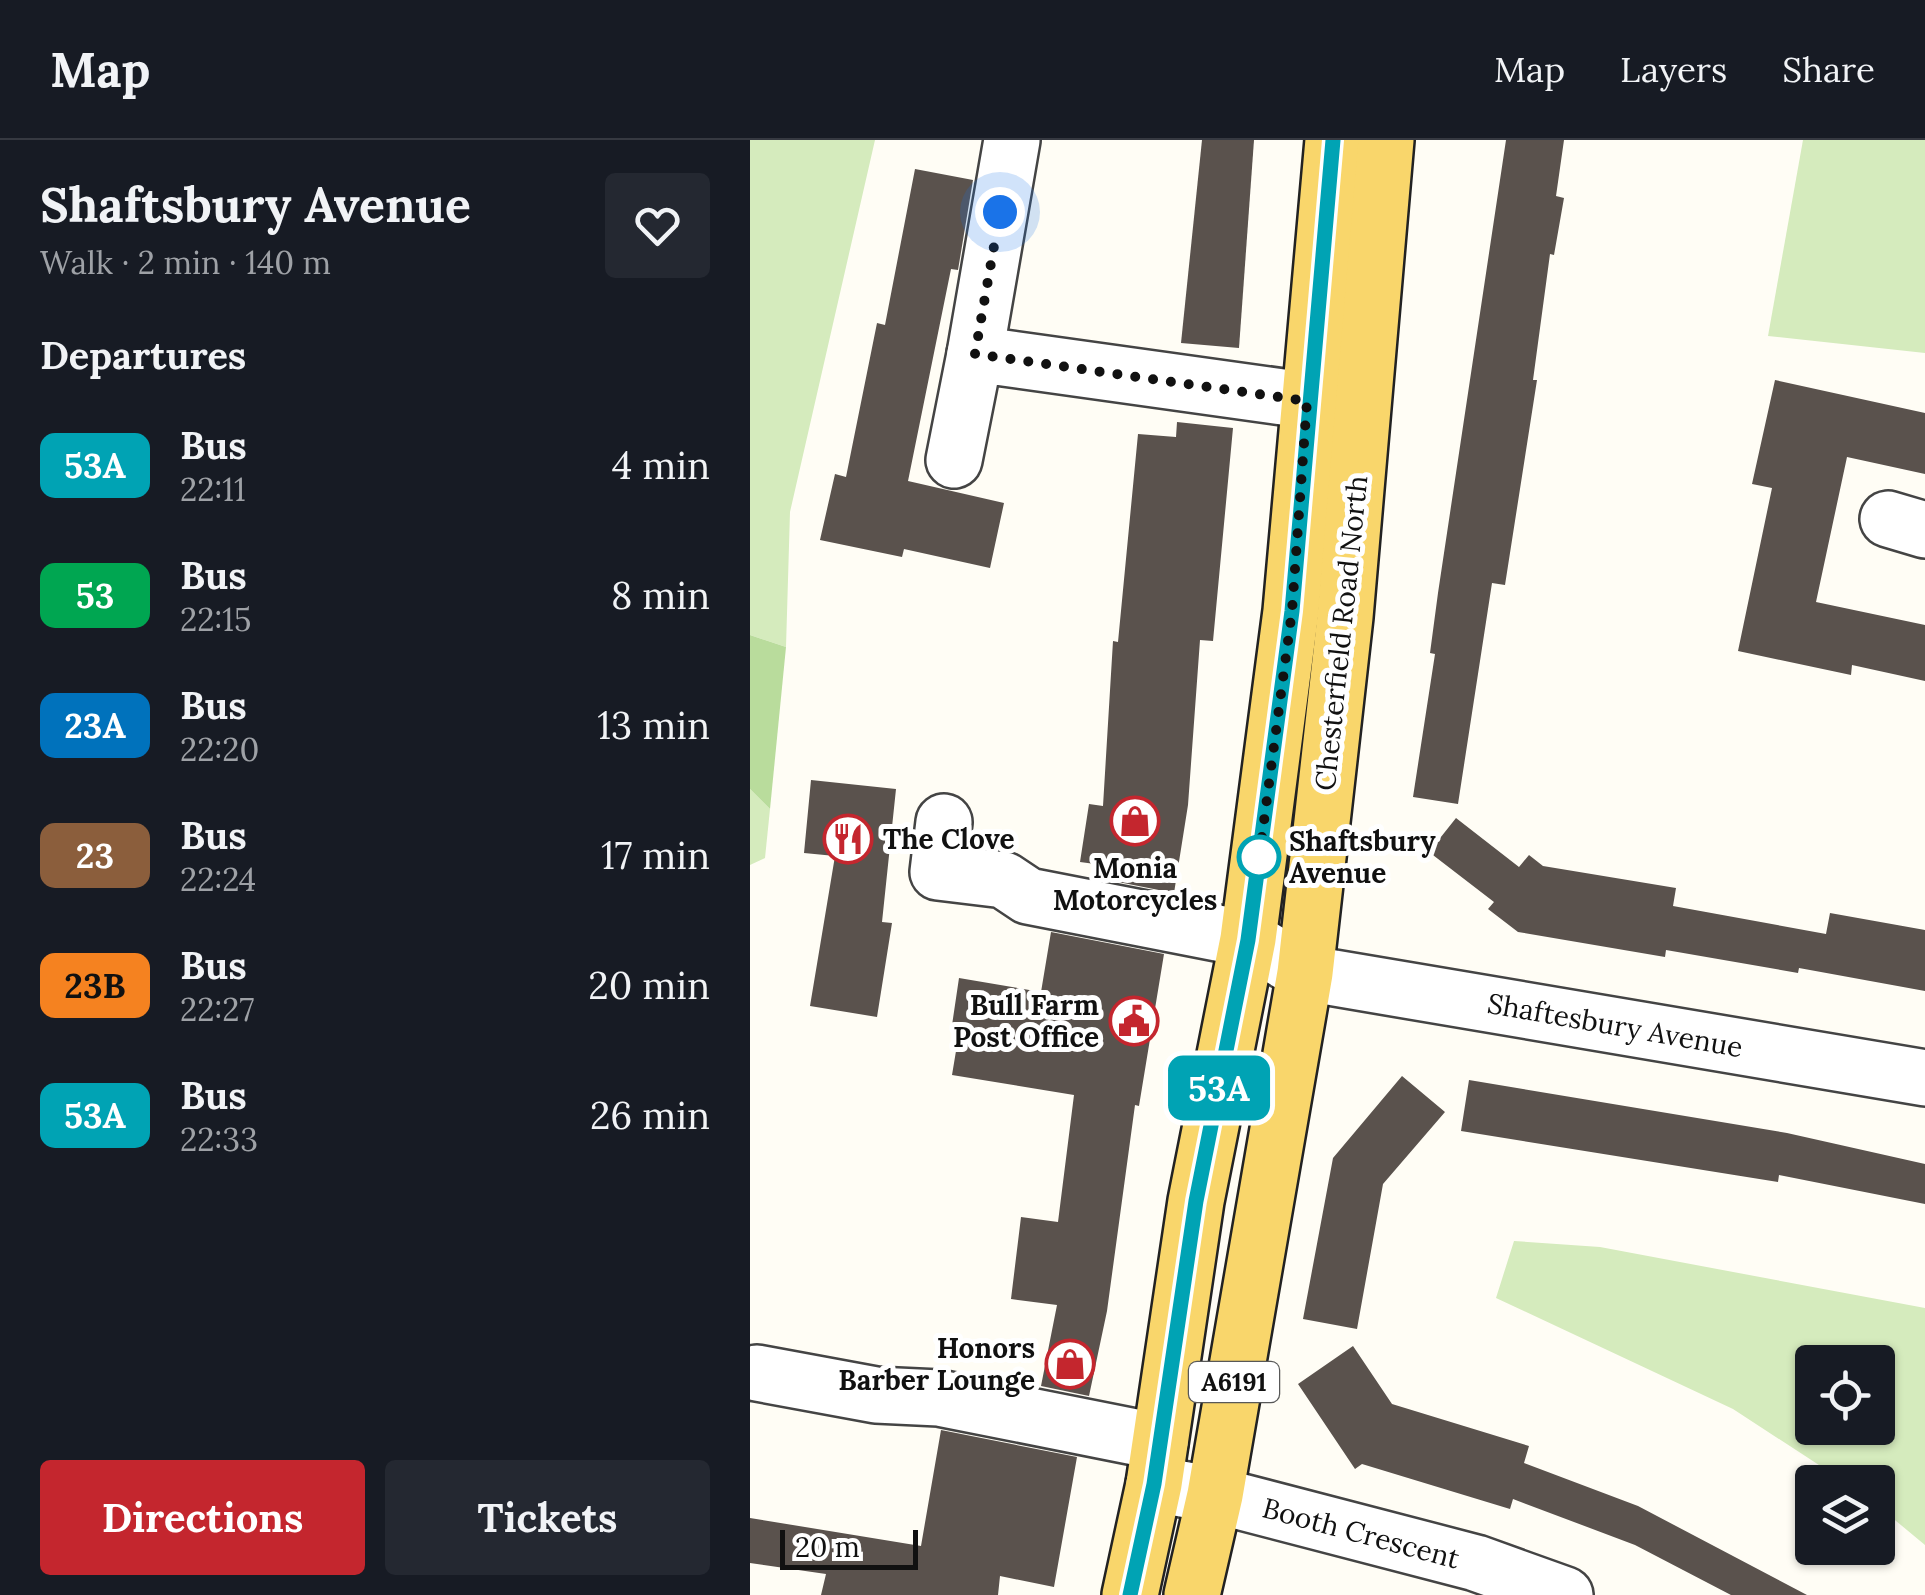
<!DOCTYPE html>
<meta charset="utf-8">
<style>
body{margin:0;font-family:Lora,serif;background:#242831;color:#f1f3f6;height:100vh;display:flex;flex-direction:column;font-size:38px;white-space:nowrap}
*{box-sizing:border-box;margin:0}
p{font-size:32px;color:#9ea1a6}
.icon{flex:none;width:55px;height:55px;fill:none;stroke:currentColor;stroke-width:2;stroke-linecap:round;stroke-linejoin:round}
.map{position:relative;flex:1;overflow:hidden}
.details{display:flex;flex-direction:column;background:#171b24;width:750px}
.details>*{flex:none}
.badge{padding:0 20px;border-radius:15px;font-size:35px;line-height:65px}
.fabs{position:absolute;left:1045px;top:1205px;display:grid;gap:20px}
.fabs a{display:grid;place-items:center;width:100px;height:100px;border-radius:10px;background:#171b24;box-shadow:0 2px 8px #0004;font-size:50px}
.scale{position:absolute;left:30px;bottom:25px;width:138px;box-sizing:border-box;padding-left:10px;border:5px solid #111;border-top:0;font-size:28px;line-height:35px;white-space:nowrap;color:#111;-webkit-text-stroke:8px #fff;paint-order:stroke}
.you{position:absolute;width:50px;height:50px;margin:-25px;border:8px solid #fff;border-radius:50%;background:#1a73e8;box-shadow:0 0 0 15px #1a73e833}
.map>.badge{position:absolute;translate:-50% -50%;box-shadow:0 0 0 5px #fff}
h2{padding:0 40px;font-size:38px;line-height:90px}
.round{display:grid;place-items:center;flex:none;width:105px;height:105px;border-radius:10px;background:#242831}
.headline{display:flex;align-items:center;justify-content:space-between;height:170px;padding:0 40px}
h1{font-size:48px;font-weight:800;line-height:75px}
.primary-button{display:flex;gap:20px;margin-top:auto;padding:20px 40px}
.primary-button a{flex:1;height:115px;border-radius:10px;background:#c4262e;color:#fff;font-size:40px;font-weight:800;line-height:115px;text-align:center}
.primary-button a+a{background:#242831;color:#f1f3f6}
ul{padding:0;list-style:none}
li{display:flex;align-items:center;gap:30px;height:130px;padding:0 40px}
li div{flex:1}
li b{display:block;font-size:38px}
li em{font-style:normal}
li .badge{min-width:110px;font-weight:700;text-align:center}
header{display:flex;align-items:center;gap:60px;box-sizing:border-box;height:140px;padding:0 50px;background:#171b24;border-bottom:2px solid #363941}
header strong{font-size:48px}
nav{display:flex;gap:55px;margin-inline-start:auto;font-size:35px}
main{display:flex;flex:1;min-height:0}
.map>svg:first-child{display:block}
.green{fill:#d5ebbd;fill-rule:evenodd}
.forest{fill:#b9dc9c}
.building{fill:#5a524d}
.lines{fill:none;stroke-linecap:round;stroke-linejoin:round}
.minor-casing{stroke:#444;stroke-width:60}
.major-casing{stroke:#222;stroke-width:60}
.minor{stroke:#fff;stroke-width:55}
.major{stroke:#f9d66b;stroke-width:55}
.line-casing{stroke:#fff;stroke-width:22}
.line{stroke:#00a3b4;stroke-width:15}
.walk{stroke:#111;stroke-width:10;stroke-dasharray:0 18}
.stop-dot{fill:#fff;stroke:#00a3b4;stroke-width:5}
.labels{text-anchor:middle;stroke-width:10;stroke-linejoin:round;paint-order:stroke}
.shield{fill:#fff;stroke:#585858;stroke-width:2.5}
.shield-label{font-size:25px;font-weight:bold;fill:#111}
.street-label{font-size:28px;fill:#111;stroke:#fff}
.poi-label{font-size:28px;font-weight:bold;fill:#111;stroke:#fff;text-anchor:end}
.stop-label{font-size:28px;font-weight:bold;fill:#111;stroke:#fff;text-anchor:start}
</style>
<header>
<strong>Map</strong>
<nav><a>Map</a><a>Layers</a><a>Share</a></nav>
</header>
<main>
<section class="details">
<div class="headline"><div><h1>Shaftsbury Avenue</h1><p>Walk · 2 min · 140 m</p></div><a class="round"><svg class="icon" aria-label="heart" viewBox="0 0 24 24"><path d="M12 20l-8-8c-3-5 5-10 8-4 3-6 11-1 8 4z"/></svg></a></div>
<h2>Departures</h2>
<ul>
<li><span class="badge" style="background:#00a3b4;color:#fff">53A</span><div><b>Bus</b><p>22:11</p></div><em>4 min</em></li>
<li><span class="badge" style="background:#00a651;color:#fff">53</span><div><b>Bus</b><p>22:15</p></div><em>8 min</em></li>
<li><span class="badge" style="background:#0072bc;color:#fff">23A</span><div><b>Bus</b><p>22:20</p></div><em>13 min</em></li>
<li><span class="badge" style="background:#8b5e3c;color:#fff">23</span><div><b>Bus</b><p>22:24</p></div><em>17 min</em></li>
<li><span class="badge" style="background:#f58220;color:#111">23B</span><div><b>Bus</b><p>22:27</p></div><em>20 min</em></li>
<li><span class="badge" style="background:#00a3b4;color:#fff">53A</span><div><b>Bus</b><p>22:33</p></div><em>26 min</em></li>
</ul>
<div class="primary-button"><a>Directions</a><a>Tickets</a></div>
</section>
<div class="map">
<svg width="1175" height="1455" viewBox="0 0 1175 1455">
<rect width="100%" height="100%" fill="#fffdf5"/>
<!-- green -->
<g class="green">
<path d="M 0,0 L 125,0 L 40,372 L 36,507 L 0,495 Z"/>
<path d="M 1053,0 L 1175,0 L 1175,213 L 1018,196 Z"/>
<path d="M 0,649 L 20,669 L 15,718 L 0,725 Z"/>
<path d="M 764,1101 L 850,1107 L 1175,1168 L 1175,1405 L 1128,1366 L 1128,1342 L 1095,1342 L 983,1269 L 746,1158 ZM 1128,1222 L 1128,1288 L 1062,1288 L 1062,1222 Z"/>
</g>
<!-- forest -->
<path class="forest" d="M 0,495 L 36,507 L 20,669 L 0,649 Z"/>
<!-- building -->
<g class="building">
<path d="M 452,0 L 504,0 L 489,208 L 431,203 Z"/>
<path d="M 756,0 L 814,0 L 806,56 L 814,58 L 804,115 L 800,114 L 783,240 L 787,240 L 755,445 L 742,443 L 708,664 L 663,657 L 685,514 L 680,513 L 688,453 Z"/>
<path d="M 165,29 L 223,40 L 208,130 L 201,129 L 158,341 L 254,363 L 240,428 L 154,409 L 152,417 L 70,400 L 85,334 L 96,337 L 127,183 L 135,185 Z"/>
<path d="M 1025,240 L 1175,273 L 1175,334 L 1097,317 L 1066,462 L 1175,485 L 1175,541 L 1102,525 L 1101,535 L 988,511 L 1022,348 L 1002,344 Z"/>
<path d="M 427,282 L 483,288 L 463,501 L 450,500 L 438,665 L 424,753 L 358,740 L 360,726 L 330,722 L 339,664 L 353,666 L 363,501 L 368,502 L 388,294 L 426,297 Z"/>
<path d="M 61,640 L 146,649 L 132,782 L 142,783 L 127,877 L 60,866 L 85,716 L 54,713 Z"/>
<path d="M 706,678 L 769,727 L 779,715 L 793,726 L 926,748 L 923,766 L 1076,794 L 1080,773 L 1175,790 L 1175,851 L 1049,828 L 1048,833 L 916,810 L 915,817 L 768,792 L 738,769 L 744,762 L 679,712 Z"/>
<path d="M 301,792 L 414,814 L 389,966 L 385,965 L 357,1171 L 339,1256 L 291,1246 L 307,1165 L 261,1159 L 271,1077 L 308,1082 L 324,955 L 202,935 L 209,893 L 201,892 L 209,838 L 291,852 Z"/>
<path d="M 652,936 L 695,972 L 633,1044 L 607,1189 L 553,1179 L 583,1018 Z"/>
<path d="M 719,940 L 1037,993 L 1175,1024 L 1175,1064 L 1029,1035 L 1028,1042 L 711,991 Z"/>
<path d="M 603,1206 L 642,1264 L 779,1306 L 774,1323 L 888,1366 L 1057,1455 L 981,1455 L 885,1405 L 763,1359 L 760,1369 L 612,1324 L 605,1329 L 548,1244 Z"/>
<path d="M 191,1290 L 327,1317 L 304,1447 L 250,1436 L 248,1455 L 71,1455 L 76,1434 L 0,1423 L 0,1378 L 171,1406 Z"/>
</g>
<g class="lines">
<!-- minor casing -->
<g class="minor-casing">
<g id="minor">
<path d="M 225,214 L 262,0"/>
<path d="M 204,320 L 225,214 L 605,267"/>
<path d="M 1138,379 L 1175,390"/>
<path d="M 194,682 L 188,732 L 254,740 L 278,756 L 498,799 L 555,833 L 1175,938"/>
<path d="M 7,1233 L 126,1255 L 189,1258 L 410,1302"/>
<path d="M 404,1344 L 465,1355 L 726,1423 L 815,1455"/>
</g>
</g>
<!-- major casing -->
<g class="major-casing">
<g id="major">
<path d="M 380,1455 L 404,1344 L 446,1061 L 498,799 L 541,471 L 583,0"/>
<path d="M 442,1455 L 465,1355 L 555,833 L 595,477 L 636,0"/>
</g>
</g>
<!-- minor -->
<use href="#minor" class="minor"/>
<!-- major -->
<use href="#major" class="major"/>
</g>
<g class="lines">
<!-- line casing -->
<g class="line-casing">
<path id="line" d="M 380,1455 L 404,1344 L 446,1061 L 498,800 L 542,471 L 583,0"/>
</g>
<!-- line -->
<use href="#line" class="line"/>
<!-- walk -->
<path class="walk" d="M 250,72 L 225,214 L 557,261 L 542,471 L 508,726 L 509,717"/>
</g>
<!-- icons -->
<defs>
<g id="shop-ring" transform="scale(2.5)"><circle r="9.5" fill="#fff" stroke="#c4262e" stroke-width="1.5"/><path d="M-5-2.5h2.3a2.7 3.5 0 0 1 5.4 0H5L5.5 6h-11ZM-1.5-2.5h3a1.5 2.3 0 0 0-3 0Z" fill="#c4262e"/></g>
<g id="restaurant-ring" transform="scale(2.5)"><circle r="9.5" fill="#fff" stroke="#c4262e" stroke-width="1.5"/><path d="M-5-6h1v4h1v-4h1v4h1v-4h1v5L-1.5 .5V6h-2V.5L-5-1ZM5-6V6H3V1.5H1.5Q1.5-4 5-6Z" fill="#c4262e"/></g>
<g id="civic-ring" transform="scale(2.5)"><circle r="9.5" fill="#fff" stroke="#c4262e" stroke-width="1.5"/><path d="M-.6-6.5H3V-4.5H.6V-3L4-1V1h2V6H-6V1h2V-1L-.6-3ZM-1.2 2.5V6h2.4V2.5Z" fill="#c4262e"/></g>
</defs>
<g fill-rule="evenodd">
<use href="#shop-ring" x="385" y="681"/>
<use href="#restaurant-ring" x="98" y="699"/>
<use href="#civic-ring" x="384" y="881"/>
<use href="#shop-ring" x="320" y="1224"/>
</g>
<!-- markers -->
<circle class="stop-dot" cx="509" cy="717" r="20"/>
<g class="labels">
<!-- shield labels -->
<rect class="shield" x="439" y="1222" width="90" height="40" rx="8"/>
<g class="shield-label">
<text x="484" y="1251">A6191</text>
</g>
<!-- street labels -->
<g class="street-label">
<text transform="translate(591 493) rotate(-84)" y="10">Chesterfield Road North</text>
<text transform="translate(865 885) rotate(10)" y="10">Shaftesbury Avenue</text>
<text transform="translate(611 1393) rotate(15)" y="10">Booth Crescent</text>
</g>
<!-- poi labels -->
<g class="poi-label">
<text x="133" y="709" text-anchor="start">The Clove</text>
<text x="385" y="738" text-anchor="middle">Monia<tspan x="385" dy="32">Motorcycles</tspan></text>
<text x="349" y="875">Bull Farm<tspan x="349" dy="32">Post Office</tspan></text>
<text x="285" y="1218">Honors<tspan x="285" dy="32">Barber Lounge</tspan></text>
</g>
<!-- stop labels -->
<g class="stop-label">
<text x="539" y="711">Shaftsbury<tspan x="539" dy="32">Avenue</tspan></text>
</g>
</g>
</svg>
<div class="fabs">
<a><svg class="icon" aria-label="locate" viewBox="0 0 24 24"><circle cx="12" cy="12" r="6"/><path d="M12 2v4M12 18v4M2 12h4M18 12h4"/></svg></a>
<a><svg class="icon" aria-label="layers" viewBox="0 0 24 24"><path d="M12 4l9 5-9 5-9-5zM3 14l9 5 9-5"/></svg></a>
</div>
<div class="scale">20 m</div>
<div class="you" style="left:250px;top:72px"></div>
<b class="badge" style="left:469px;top:948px;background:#00a3b4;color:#fff">53A</b>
</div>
</main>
